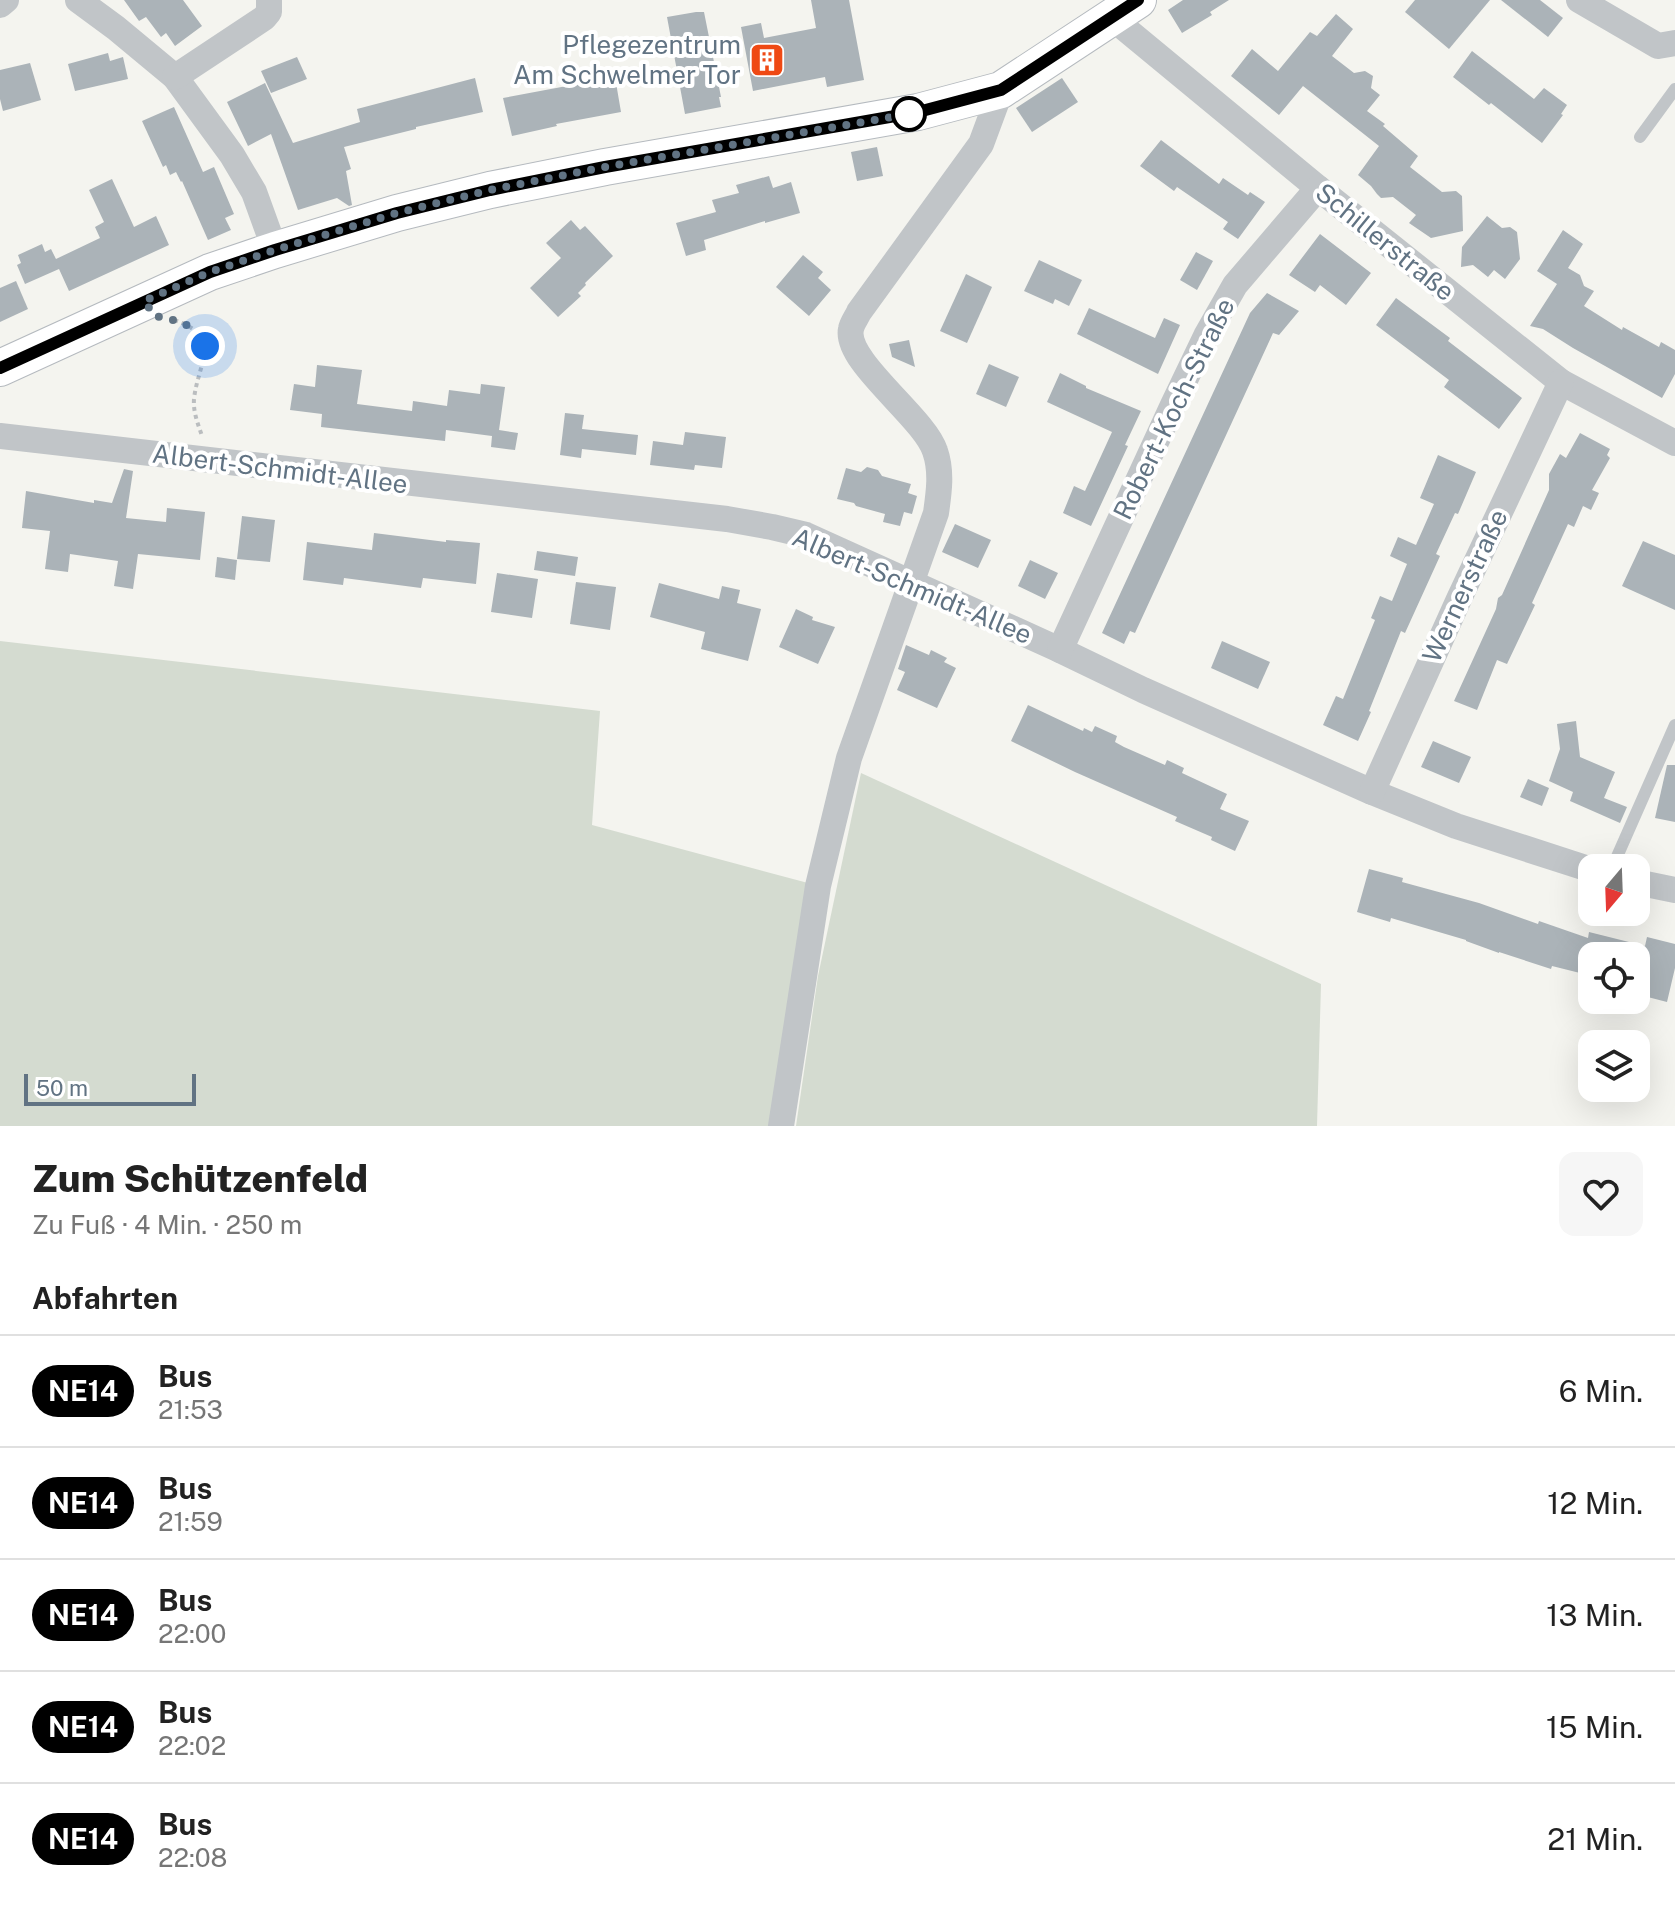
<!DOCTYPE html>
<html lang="de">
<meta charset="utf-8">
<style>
body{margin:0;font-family:"Public Sans",sans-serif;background:#f6f6f6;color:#222;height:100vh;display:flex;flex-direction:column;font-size:30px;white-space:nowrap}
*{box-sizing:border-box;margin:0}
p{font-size:26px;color:#767676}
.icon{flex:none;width:44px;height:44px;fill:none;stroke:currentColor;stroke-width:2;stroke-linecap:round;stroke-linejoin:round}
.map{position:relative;height:1126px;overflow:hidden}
.details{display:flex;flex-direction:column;background:#fff;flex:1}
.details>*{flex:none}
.badge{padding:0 16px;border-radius:26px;font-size:28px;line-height:52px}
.needle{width:52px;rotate:199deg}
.buttons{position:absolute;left:1578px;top:854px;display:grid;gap:16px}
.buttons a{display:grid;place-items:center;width:72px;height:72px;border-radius:16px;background:#fff;box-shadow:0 8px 32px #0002;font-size:40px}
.scale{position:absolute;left:24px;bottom:20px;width:172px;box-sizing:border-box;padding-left:8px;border:4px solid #617383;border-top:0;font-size:22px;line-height:28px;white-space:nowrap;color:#617383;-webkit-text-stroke:6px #fff;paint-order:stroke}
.you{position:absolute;width:40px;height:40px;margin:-20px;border:6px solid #fff;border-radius:50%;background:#1a73e8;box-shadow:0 0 0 12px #1a73e833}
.map>.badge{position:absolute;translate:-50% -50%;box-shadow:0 0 0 4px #fff}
h2{padding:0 32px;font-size:30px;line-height:72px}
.round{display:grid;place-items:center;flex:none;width:84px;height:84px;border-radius:16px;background:#f6f6f6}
.summary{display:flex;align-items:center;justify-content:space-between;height:136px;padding:0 32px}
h1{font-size:38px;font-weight:800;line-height:60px}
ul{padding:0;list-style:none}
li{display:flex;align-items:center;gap:24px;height:112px;padding:0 32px;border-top:2px solid #e0e0e0}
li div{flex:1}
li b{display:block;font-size:30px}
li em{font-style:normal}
li .badge{min-width:88px;font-weight:700;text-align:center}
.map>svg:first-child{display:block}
.green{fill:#d4dbd0}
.building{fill:#abb3b8}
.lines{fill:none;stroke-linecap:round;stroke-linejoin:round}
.secondary-casing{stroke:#b5babf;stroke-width:38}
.path{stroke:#babdbf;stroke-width:4;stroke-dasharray:4 4;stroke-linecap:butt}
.lane{stroke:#c1c5c8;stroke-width:12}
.street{stroke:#c1c5c8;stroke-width:26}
.secondary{stroke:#fff;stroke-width:36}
.line-casing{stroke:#fff;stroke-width:18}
.line{stroke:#000;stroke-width:12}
.walk{stroke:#617383;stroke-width:8;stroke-dasharray:0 14.4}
.stop-dot{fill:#fff;stroke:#000;stroke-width:4}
.labels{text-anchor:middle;stroke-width:8;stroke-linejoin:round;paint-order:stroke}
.poi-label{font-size:26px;fill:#617383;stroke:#fff;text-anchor:end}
.street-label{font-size:26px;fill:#617383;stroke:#fff}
</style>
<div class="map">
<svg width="1675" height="1126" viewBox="0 0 1675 1126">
<rect width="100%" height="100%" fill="#f4f4ef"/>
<!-- green -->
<g class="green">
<path d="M 0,641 L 600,711 L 592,825 L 808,883 L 776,1126 L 0,1126 Z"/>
<path d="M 861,773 L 1321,984 L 1317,1126 L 796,1126 L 818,976 Z"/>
</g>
<!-- building -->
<g class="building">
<path d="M 124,0 L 183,0 L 202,26 L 175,46 L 166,33 L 161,37 L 146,17 L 139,21 Z"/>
<path d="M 811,0 L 849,0 L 864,80 L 827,87 L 825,77 L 753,91 L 741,27 L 761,23 L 764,38 L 816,28 Z"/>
<path d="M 1183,0 L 1229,0 L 1210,12 L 1212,15 L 1182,33 L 1168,10 Z"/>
<path d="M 1415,0 L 1490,0 L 1449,49 L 1405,12 Z"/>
<path d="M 1501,0 L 1540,0 L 1563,18 L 1548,37 Z"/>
<path d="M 696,12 L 704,12 L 721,97 L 719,97 L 721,107 L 685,114 L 667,17 Z"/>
<path d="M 1336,14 L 1353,29 L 1332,56 L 1354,73 L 1365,71 L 1373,76 L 1371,88 L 1380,95 L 1367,111 L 1385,124 L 1383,126 L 1418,156 L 1410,167 L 1442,192 L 1456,191 L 1462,196 L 1463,231 L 1431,238 L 1409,223 L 1416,215 L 1393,197 L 1381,198 L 1377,194 L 1371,186 L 1358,175 L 1379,146 L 1303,86 L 1279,115 L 1231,76 L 1252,49 L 1278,71 L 1310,32 L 1317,36 Z"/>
<path d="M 1472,51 L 1534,99 L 1544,88 L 1567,105 L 1561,114 L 1563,115 L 1542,143 L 1491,103 L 1489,105 L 1453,77 Z"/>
<path d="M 108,53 L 110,61 L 123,57 L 128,79 L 75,91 L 68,64 Z"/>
<path d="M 297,57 L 307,79 L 271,93 L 261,71 Z"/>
<path d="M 30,63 L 41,100 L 3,111 L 0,99 L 0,70 Z"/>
<path d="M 615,77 L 621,112 L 556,124 L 557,126 L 512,136 L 503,98 Z"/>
<path d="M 475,78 L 483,112 L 416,127 L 416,129 L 344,147 L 351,169 L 346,171 L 352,205 L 349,206 L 337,198 L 298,210 L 271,134 L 248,146 L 227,102 L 265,83 L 293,143 L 360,122 L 357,109 Z"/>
<path d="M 1062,78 L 1078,102 L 1032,132 L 1016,108 Z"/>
<path d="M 174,107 L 203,172 L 214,167 L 234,214 L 225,218 L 231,230 L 208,240 L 182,181 L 181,182 L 176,172 L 170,175 L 166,165 L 163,167 L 142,121 Z"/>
<path d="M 1161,140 L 1219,184 L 1223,178 L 1248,195 L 1250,192 L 1265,202 L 1238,239 L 1223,229 L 1228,222 L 1177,187 L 1174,191 L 1140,166 Z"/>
<path d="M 877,147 L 883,176 L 857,181 L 851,152 Z"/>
<path d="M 769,176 L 773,188 L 791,182 L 800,213 L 765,223 L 765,221 L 704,240 L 706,250 L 686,256 L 676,223 L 716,212 L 712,200 L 739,193 L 736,185 Z"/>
<path d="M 112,179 L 134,227 L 156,216 L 169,245 L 69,291 L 59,269 L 25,284 L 17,265 L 21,263 L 18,255 L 42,244 L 45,252 L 51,249 L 56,259 L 100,238 L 95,227 L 104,222 L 89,190 Z"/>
<path d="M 1487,216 L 1502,228 L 1510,227 L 1517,232 L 1520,259 L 1505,279 L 1494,270 L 1488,277 L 1473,265 L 1461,267 L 1462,247 Z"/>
<path d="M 571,220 L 580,230 L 585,226 L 613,256 L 585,283 L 586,285 L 578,293 L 581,296 L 558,317 L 530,288 L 561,258 L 546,243 Z"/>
<path d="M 1563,230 L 1583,244 L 1568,268 L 1580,275 L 1584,286 L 1594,291 L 1584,306 L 1622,330 L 1623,327 L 1659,347 L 1661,342 L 1675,350 L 1675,374 L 1662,398 L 1573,348 L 1543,329 L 1530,326 L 1557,284 L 1537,271 Z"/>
<path d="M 1320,234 L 1371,273 L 1346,305 L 1320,285 L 1315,292 L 1289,275 Z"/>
<path d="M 1196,252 L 1213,261 L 1197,290 L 1180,280 Z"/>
<path d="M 803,255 L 823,272 L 818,278 L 831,290 L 809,316 L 776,287 Z"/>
<path d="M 1039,260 L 1082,280 L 1069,306 L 1055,299 L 1053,304 L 1024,291 Z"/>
<path d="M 966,274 L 992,287 L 967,343 L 940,331 Z"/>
<path d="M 16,281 L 28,309 L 0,322 L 0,288 Z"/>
<path d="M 1267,293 L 1299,311 L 1279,335 L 1273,333 L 1135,633 L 1130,631 L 1124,644 L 1102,633 L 1250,313 Z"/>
<path d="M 1396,298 L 1450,338 L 1448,341 L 1522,398 L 1499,429 L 1444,387 L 1449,380 L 1376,325 Z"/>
<path d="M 1089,308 L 1155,338 L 1164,318 L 1180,325 L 1158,374 L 1077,334 Z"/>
<path d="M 909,340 L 915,367 L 892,357 L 889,344 Z"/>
<path d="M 989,364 L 1019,377 L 1006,407 L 976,394 Z"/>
<path d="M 317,365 L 362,370 L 357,404 L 412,411 L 413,401 L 447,406 L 449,390 L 480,394 L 481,384 L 505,387 L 499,430 L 518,433 L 515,450 L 491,447 L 492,436 L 446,430 L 445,441 L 321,427 L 322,414 L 290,410 L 294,384 L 315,387 Z"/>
<path d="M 1060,373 L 1086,386 L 1086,388 L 1141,411 L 1125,445 L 1128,446 L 1091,526 L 1063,513 L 1074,486 L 1085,491 L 1112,432 L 1047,402 Z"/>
<path d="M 565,413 L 584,415 L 582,429 L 638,435 L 636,455 L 582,449 L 581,458 L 560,455 Z"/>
<path d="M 685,432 L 726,437 L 722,468 L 695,465 L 694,470 L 650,465 L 653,441 L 683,445 Z"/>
<path d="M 1580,433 L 1610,449 L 1607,455 L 1610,458 L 1592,490 L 1599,493 L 1591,510 L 1583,506 L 1574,527 L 1568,524 L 1532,603 L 1535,605 L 1507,664 L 1497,660 L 1477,710 L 1454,701 L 1496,609 L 1498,598 L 1502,595 L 1549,490 L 1549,474 L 1560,454 L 1566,458 Z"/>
<path d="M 1438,455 L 1476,472 L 1458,514 L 1455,513 L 1436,554 L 1440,556 L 1405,633 L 1401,631 L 1369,711 L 1371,712 L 1358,741 L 1323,725 L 1336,696 L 1343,699 L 1375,620 L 1371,618 L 1380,596 L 1392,601 L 1407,564 L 1390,556 L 1398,537 L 1416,545 L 1434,504 L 1420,498 Z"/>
<path d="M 867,467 L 878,470 L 882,476 L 911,484 L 908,493 L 917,496 L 912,514 L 904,512 L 900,526 L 883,522 L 885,514 L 856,506 L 854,503 L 837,499 L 846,468 L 861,472 Z"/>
<path d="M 124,469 L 133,471 L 126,518 L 166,522 L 167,508 L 205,512 L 200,560 L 138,554 L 133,589 L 114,586 L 118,561 L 70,554 L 68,572 L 45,569 L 50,531 L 22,528 L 26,491 L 94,503 L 94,500 L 112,503 Z"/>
<path d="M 242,516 L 275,520 L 270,562 L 237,559 Z"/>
<path d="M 955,524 L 991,540 L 978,568 L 942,552 Z"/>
<path d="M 374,533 L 446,542 L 446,540 L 480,543 L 476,584 L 423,578 L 421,588 L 344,578 L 343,585 L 303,580 L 307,542 L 372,550 Z"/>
<path d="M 1643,541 L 1675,555 L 1675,610 L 1622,586 Z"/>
<path d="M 537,551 L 578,557 L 575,576 L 534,570 Z"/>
<path d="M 217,557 L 237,560 L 235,580 L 215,577 Z"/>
<path d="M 1030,560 L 1058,573 L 1045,599 L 1018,586 Z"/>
<path d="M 497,573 L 538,579 L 532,618 L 491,612 Z"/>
<path d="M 576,582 L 616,587 L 610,630 L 570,624 Z"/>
<path d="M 659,583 L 719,599 L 722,586 L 740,590 L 737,603 L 761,609 L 748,661 L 701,649 L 705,632 L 650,617 Z"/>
<path d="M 796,609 L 813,617 L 812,620 L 835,627 L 818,664 L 779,647 Z"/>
<path d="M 1222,641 L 1270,662 L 1258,689 L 1211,668 Z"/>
<path d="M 906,645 L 929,655 L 931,650 L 947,658 L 944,662 L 956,668 L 937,708 L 897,690 L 905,672 L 898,669 Z"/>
<path d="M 1028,705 L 1083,731 L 1084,728 L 1092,732 L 1095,726 L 1117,736 L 1115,742 L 1124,747 L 1165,765 L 1167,760 L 1184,768 L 1182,773 L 1227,794 L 1220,809 L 1249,821 L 1235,851 L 1211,840 L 1212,837 L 1175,821 L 1177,817 L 1075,772 L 1011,741 Z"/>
<path d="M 1576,721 L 1580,757 L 1615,772 L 1604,798 L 1627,807 L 1620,823 L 1570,801 L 1573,792 L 1549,781 L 1560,749 L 1557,724 Z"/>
<path d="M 1433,741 L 1471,757 L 1459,783 L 1421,767 Z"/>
<path d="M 1667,765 L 1675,765 L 1675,822 L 1655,818 Z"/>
<path d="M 1528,779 L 1549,788 L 1542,806 L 1520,797 Z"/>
<path d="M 1369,869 L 1403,878 L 1402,882 L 1479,903 L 1538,924 L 1539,921 L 1588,938 L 1589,932 L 1645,946 L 1647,937 L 1675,944 L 1675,968 L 1667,1002 L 1636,994 L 1636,984 L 1643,956 L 1592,956 L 1592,976 L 1552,966 L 1551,969 L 1499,952 L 1499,953 L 1466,941 L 1466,940 L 1391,918 L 1390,922 L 1357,912 Z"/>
</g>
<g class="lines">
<!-- secondary casing -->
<g class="secondary-casing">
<path id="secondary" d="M 0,368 L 210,272 L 275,250 L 397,213 L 490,190 L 605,167 L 918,112 L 1001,90 L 1138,0"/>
</g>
<!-- path -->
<path class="path" d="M 174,320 C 224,337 198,362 194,399 C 193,412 198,424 202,436"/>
<!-- lane -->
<g class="lane">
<path d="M 1640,137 L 1675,89"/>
<path d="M 1612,868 L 1675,725"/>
</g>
<!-- street -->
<g class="street">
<path d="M 78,0 L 116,28 L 175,77 L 232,155 L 254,192 L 275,250"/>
<path d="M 1579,0 L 1658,46 L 1675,43"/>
<path d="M 0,5 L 6,0"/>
<path d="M 1111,17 L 1318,188 L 1561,382 L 1675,443"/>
<path d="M 175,77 L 264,18 L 269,12 L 269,0"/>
<path d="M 0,436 L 727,519 L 772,527 L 806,535 L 1060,650 L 1143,690 L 1372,792 L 1456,826 L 1592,870"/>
<path d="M 1060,650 L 1173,405 L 1206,336 L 1235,285 L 1318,188"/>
<path d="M 1372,792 L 1459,599 L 1561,382"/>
<path d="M 1636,882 L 1675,890"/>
<path d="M 781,1126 L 818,886 L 849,758 L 936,513 C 939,492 942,471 935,451 C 924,417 844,361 851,329 C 852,323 857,317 859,312 L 981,144 L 1001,90"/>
</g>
<!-- secondary -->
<use href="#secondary" class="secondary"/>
</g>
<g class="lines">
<!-- line casing -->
<g class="line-casing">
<path id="line" d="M 0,368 L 210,272 L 275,250 L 397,213 L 490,190 L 605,167 L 918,112 L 1001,90 L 1138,0"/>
</g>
<!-- line -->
<use href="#line" class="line"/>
<!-- walk -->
<path class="walk" d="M 205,346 C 198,324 175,320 155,316 L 144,301 L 210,272 L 275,250 L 397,213 L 490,190 L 605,167 L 909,114"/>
</g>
<!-- icons -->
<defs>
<g id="building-square" transform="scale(1.8)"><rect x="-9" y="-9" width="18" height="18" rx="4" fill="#ef4914" stroke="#fff"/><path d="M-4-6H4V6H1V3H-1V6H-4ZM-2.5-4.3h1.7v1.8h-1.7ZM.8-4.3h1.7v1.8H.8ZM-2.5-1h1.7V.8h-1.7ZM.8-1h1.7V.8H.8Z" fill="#fff"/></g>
</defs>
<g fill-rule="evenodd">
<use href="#building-square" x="767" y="60"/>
</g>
<!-- markers -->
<circle class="stop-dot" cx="909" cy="114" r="16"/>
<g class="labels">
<!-- poi labels -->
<g class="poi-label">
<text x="741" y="54">Pflegezentrum<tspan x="741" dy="30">Am Schwelmer Tor</tspan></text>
</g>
<!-- street labels -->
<g class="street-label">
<text transform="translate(1385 242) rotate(39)" y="9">Schillerstraße</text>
<text transform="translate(1174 409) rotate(-64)" y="9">Robert-Koch-Straße</text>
<text transform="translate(280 469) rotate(7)" y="9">Albert-Schmidt-Allee</text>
<text transform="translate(912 586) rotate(23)" y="9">Albert-Schmidt-Allee</text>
<text transform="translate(1465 586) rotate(-65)" y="9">Wernerstraße</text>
</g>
</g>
</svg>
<div class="buttons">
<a><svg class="needle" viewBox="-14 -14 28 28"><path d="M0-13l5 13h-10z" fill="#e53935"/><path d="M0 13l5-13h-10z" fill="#767676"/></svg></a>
<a><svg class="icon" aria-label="locate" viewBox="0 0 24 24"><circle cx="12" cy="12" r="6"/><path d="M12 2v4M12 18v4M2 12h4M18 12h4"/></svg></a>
<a><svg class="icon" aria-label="layers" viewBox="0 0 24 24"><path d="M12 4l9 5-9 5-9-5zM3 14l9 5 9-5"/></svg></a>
</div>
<div class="scale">50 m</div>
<div class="you" style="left:205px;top:346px"></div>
</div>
<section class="details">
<div class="summary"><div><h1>Zum Schützenfeld</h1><p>Zu Fuß · 4 Min. · 250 m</p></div><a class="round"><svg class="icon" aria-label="heart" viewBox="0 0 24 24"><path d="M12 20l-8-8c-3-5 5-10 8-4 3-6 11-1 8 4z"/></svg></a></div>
<h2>Abfahrten</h2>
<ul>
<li><span class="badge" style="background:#000;color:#fff">NE14</span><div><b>Bus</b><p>21:53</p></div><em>6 Min.</em></li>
<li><span class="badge" style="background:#000;color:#fff">NE14</span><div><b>Bus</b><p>21:59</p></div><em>12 Min.</em></li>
<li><span class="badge" style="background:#000;color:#fff">NE14</span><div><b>Bus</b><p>22:00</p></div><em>13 Min.</em></li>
<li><span class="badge" style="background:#000;color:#fff">NE14</span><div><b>Bus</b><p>22:02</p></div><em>15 Min.</em></li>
<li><span class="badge" style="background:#000;color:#fff">NE14</span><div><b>Bus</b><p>22:08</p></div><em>21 Min.</em></li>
</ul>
</section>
